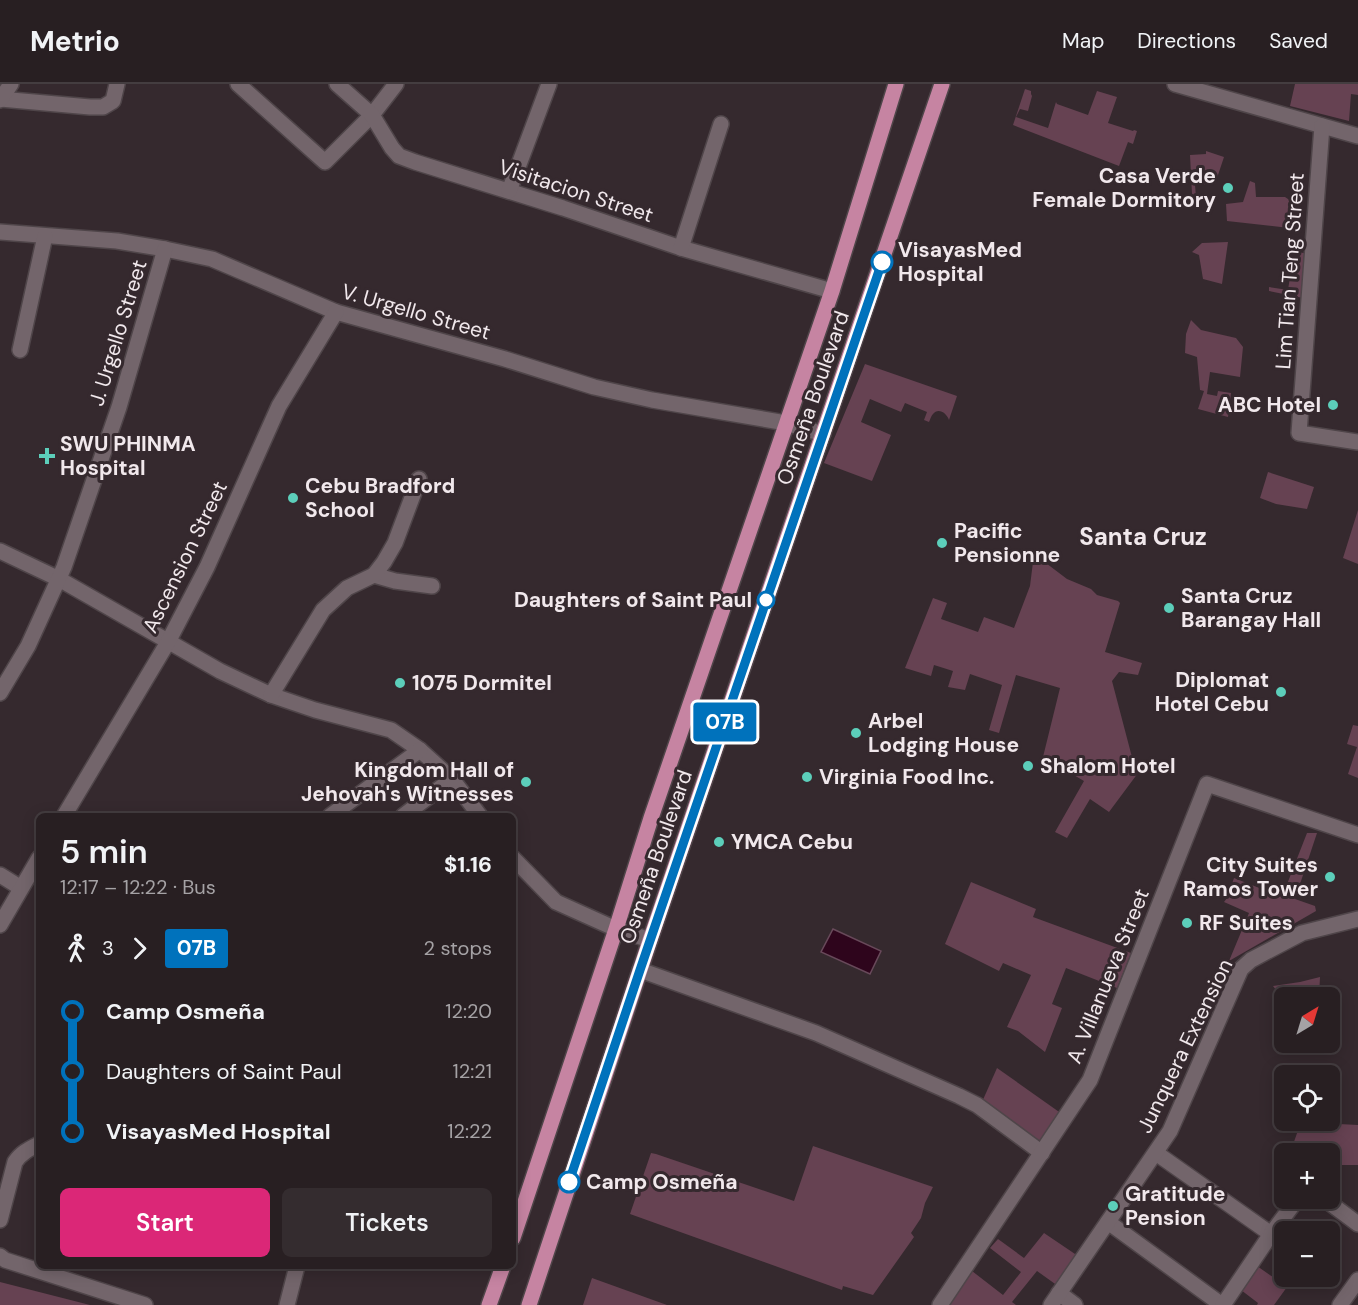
<!DOCTYPE html>
<meta charset="utf-8">
<style>
body{margin:0;font-family:"DM Sans",sans-serif;background:#342c2f;color:#f1f3f6;height:100vh;display:flex;flex-direction:column;font-size:22px;white-space:nowrap}
*{box-sizing:border-box;margin:0}
p{font-size:20px;color:#a5a2a5}
.icon{flex:none;width:33px;height:33px;fill:none;stroke:currentColor;stroke-width:2;stroke-linecap:round;stroke-linejoin:round}
.map{position:relative;flex:1;overflow:hidden}
.panel{position:absolute;left:36px;top:729px;width:480px;height:456px;display:flex;flex-direction:column;background:#281f22;border-radius:9px;box-shadow:0 3px 15px #0003,0 0 0 2px #443d40}
.panel>*{flex:none}
.badge{padding:0 12px;border-radius:4px;font-size:21px;line-height:39px}
.needle{width:39px;rotate:38deg}
.buttons{position:absolute;left:1274px;top:903px;display:grid;gap:12px}
.buttons a{display:grid;place-items:center;width:66px;height:66px;border-radius:9px;background:#281f22;box-shadow:0 3px 15px #0003,0 0 0 2px #443d40;font-size:30px}
.map>.badge{position:absolute;translate:-50% -50%;box-shadow:0 0 0 3px #fff}
.legs{display:flex;align-items:center;gap:9px;height:66px;padding:0 24px;font-size:20px}
.legs p{margin-inline-start:auto}
.summary{display:flex;align-items:center;justify-content:space-between;height:102px;padding:0 24px}
h1{font-size:33px;font-weight:600;line-height:45px}
.cta{display:flex;gap:12px;margin-top:auto;padding:12px 24px}
.cta a{flex:1;height:69px;border-radius:9px;background:#db2777;color:#fff;font-size:24px;font-weight:600;line-height:69px;text-align:center}
.cta a+a{background:#342c2f;color:#f1f3f6}
ul{padding:0 24px;list-style:none}
li{display:flex;align-items:center;gap:21px;height:60px;font-size:22px}
li i{display:grid;place-items:center;width:9px;height:100%;margin:0 8px;background:currentColor}
li i::after{content:'';width:15px;height:15px;margin:-8px;border:4px solid;border-radius:50%;background:#281f22}
li p{margin-inline-start:auto}
li:first-child i{background:linear-gradient(#0000 50%,currentColor 0)}
li:last-child i{background:linear-gradient(currentColor 50%,#0000 0)}
header{display:flex;align-items:center;gap:36px;box-sizing:border-box;height:84px;padding:0 30px;background:#281f22;border-bottom:2px solid #443d40}
header strong{font-size:28px}
nav{display:flex;gap:33px;margin-inline-start:auto;font-size:21px}
.map>svg:first-child{display:block}
.green{fill:#664252}
.water{fill:#2e051c;stroke:#68495a;stroke-width:1.5}
.lines{fill:none;stroke-linecap:round;stroke-linejoin:round}
.minor-casing{stroke:#4f4549;stroke-width:18}
.major-casing{stroke:#4f4549;stroke-width:18}
.minor{stroke:#73656b;stroke-width:15}
.major{stroke:#c684a2;stroke-width:15}
.line-1-casing{stroke:#fff;stroke-width:14}
.line-1{stroke:#0072bc;stroke-width:9}
.poi-dot{fill:#5cceba;stroke:#35292e;stroke-width:2}
.stop-1-dot{fill:#fff;stroke:#0072bc;stroke-width:3}
.labels{text-anchor:middle;stroke-width:6;stroke-linejoin:round;paint-order:stroke}
.poi-label{font-size:21px;font-weight:bold;fill:#f1e8ec;stroke:#35292e;text-anchor:start}
.street-label{font-size:21px;fill:#f1e8ec;stroke:#35292e}
.stop-label{font-size:21px;font-weight:bold;fill:#f1e8ec;stroke:#35292e;text-anchor:start}
.quarter-label{font-size:24px;font-weight:bold;fill:#f1e8ec;stroke:#35292e}
</style>
<header>
<strong>Metrio</strong>
<nav><a>Map</a><a>Directions</a><a>Saved</a></nav>
</header>
<div class="map">
<svg width="1358" height="1221" viewBox="0 0 1358 1221">
<rect width="100%" height="100%" fill="#35292e"/>
<!-- green -->
<g class="green">
<path d="M 1295,0 L 1358,0 L 1358,11 L 1351,10 L 1349,37 L 1290,22 Z"/>
<path d="M 1025,5 L 1031,7 L 1031,10 L 1032,12 L 1028,27 L 1020,25 L 1016,33 L 1048,44 L 1056,18 L 1057,20 L 1088,31 L 1097,7 L 1117,13 L 1108,39 L 1133,47 L 1134,46 L 1137,47 L 1133,60 L 1128,58 L 1119,82 L 1013,41 Z"/>
<path d="M 1206,67 L 1224,73 L 1215,100 L 1195,101 L 1196,113 L 1192,110 L 1190,71 L 1206,70 Z"/>
<path d="M 1250,97 L 1255,99 L 1256,113 L 1285,113 L 1291,117 L 1299,116 L 1298,145 L 1227,137 L 1226,120 L 1243,118 Z"/>
<path d="M 1228,158 L 1222,200 L 1203,195 L 1199,171 L 1192,168 L 1202,159 Z"/>
<path d="M 1294,167 L 1308,170 L 1303,214 L 1269,207 L 1269,203 L 1288,206 Z"/>
<path d="M 1191,236 L 1201,246 L 1236,254 L 1243,263 L 1240,293 L 1210,288 L 1207,310 L 1217,312 L 1218,307 L 1231,309 L 1228,333 L 1198,325 L 1204,307 L 1200,306 L 1197,273 L 1185,269 L 1186,250 Z"/>
<path d="M 865,280 L 957,312 L 949,336 C 947,329 938,323 933,330 C 931,332 930,336 929,338 L 924,336 L 927,328 L 905,319 L 901,328 L 870,315 L 861,338 L 891,351 L 872,397 L 824,379 Z"/>
<path d="M 1268,388 L 1314,403 L 1307,425 L 1276,420 L 1260,414 Z"/>
<path d="M 1358,426 L 1358,480 L 1343,474 Z"/>
<path d="M 1034,470 L 1067,495 L 1091,505 L 1097,511 L 1118,517 L 1120,519 L 1105,568 L 1142,579 L 1138,591 L 1119,588 L 1112,597 L 1133,677 L 1138,689 L 1109,728 L 1090,715 L 1067,754 L 1055,748 L 1084,697 L 1043,673 L 1060,604 L 1016,591 L 999,649 L 989,646 L 1002,601 L 970,590 L 965,606 L 948,603 L 953,587 L 934,581 L 931,592 L 905,584 L 933,514 L 947,519 L 941,535 L 978,548 L 984,533 L 1014,544 L 1030,502 Z"/>
<path d="M 1353,641 L 1358,642 L 1358,694 L 1348,690 L 1357,663 L 1347,660 Z"/>
<path d="M 1307,749 L 1317,749 L 1295,815 L 1315,822 L 1316,827 L 1229,877 L 1249,829 L 1224,818 L 1227,814 L 1234,794 L 1282,813 Z"/>
<path d="M 971,798 L 1036,825 L 1033,833 L 1131,869 L 1117,904 L 1066,884 L 1052,920 L 1062,924 L 1045,968 L 1018,947 L 1007,943 L 1031,891 L 1003,879 L 999,887 L 945,860 Z"/>
<path d="M 1320,893 L 1319,913 L 1284,914 L 1284,916 L 1273,902 L 1300,898 Z"/>
<path d="M 997,984 L 1062,1030 L 1039,1063 L 982,1018 Z"/>
<path d="M 1301,1038 L 1358,1041 L 1358,1081 L 1329,1081 L 1329,1070 L 1290,1069 Z"/>
<path d="M 813,1062 L 933,1103 L 925,1119 L 921,1134 L 911,1149 L 914,1153 L 873,1211 L 843,1202 L 842,1206 L 630,1130 L 651,1069 L 656,1070 L 794,1117 Z"/>
<path d="M 1044,1149 L 1078,1172 L 1058,1202 L 1037,1187 L 1012,1218 L 1016,1221 L 949,1221 L 972,1187 L 1003,1211 L 1021,1188 L 990,1164 L 998,1155 L 1024,1174 Z"/>
<path d="M 1257,1182 L 1287,1203 L 1274,1221 L 1257,1221 L 1258,1219 L 1241,1206 Z"/>
<path d="M 592,1194 L 667,1221 L 583,1221 Z"/>
<path d="M 0,1198 L 90,1221 L 0,1221 Z"/>
</g>
<!-- water -->
<path class="water" d="M 833,845 L 881,867 L 870,890 L 821,868 Z"/>
<g class="lines">
<!-- minor casing -->
<g class="minor-casing">
<g id="minor">
<path d="M 238,0 L 325,78 L 372,31 L 396,0"/>
<path d="M 337,0 L 372,31 L 392,64 L 399,72 L 415,78 L 563,124 L 681,164 L 832,207"/>
<path d="M 1175,0 L 1358,52"/>
<path d="M 0,15 L 90,23 L 103,23 L 113,17 L 117,0"/>
<path d="M 0,16 L 11,0"/>
<path d="M 1322,42 L 1299,349 L 1358,358"/>
<path d="M 509,107 L 549,0"/>
<path d="M 0,148 L 117,157 L 165,165 L 212,175 L 336,228 L 505,275 L 594,303 L 652,316 L 786,339 L 823,350"/>
<path d="M 681,164 L 721,40"/>
<path d="M 20,266 L 45,152"/>
<path d="M 0,467 L 59,495 L 220,587 L 271,611 L 315,626 L 391,646 L 420,666 L 452,695 L 480,732"/>
<path d="M 374,491 L 395,497 L 432,502"/>
<path d="M 0,609 L 28,562 L 64,483 L 119,323 L 165,165"/>
<path d="M 271,611 L 323,526 L 347,504 L 374,491 L 384,478 L 395,459 L 419,395"/>
<path d="M 64,732 L 168,558 L 207,483 L 279,322 L 336,228"/>
<path d="M 330,732 L 420,666"/>
<path d="M 403,732 L 452,695"/>
<path d="M 513,774 L 556,818 L 616,845 L 650,856"/>
<path d="M 0,791 L 21,804"/>
<path d="M 0,841 L 39,774"/>
<path d="M 640,886 L 816,949 L 959,1012 L 977,1021 L 1042,1069"/>
<path d="M 1156,1069 L 1271,1150"/>
<path d="M 1323,1114 L 1358,1140"/>
<path d="M 0,1136 L 15,1078 C 21,1069 29,1065 39,1060"/>
<path d="M 1108,1138 L 1222,1221"/>
<path d="M 0,1172 L 5,1176 L 145,1221"/>
<path d="M 1059,1209 L 1075,1221"/>
<path d="M 287,1221 L 297,1182"/>
<path d="M 940,1221 L 1090,996 L 1207,700 L 1358,751"/>
<path d="M 1051,1221 L 1170,1047 L 1241,885 L 1251,876 L 1302,849 L 1358,835"/>
<path d="M 1223,1221 L 1271,1150 L 1298,1114"/>
<path d="M 1340,1221 L 1358,1196"/>
</g>
</g>
<!-- major casing -->
<g class="major-casing">
<g id="major">
<path d="M 513,1154 L 616,845 L 651,734 L 832,207 L 896,0"/>
<path d="M 489,1221 L 503,1182"/>
<path d="M 529,1221 L 650,856 L 942,0"/>
</g>
</g>
<!-- minor -->
<use href="#minor" class="minor"/>
<!-- major -->
<use href="#major" class="major"/>
</g>
<g class="lines">
<!-- line-1 casing -->
<g class="line-1-casing">
<path id="line-1" d="M 569,1098 L 640,886 L 882,178"/>
</g>
<!-- line-1 -->
<use href="#line-1" class="line-1"/>
</g>
<!-- markers -->
<g class="poi-dot">
<circle cx="1228" cy="104" r="6"/>
<circle cx="1333" cy="321" r="6"/>
<path d="M44 363h6v6h6v6h-6v6h-6v-6h-6v-6h6z"/>
<circle cx="293" cy="414" r="6"/>
<circle cx="942" cy="459" r="6"/>
<circle cx="1169" cy="524" r="6"/>
<circle cx="400" cy="599" r="6"/>
<circle cx="1281" cy="608" r="6"/>
<circle cx="856" cy="649" r="6"/>
<circle cx="1028" cy="682" r="6"/>
<circle cx="807" cy="693" r="6"/>
<circle cx="526" cy="698" r="6"/>
<circle cx="719" cy="758" r="6"/>
<circle cx="1330" cy="793" r="6"/>
<circle cx="1187" cy="839" r="6"/>
<circle cx="1113" cy="1122" r="6"/>
</g>
<g class="stop-1-dot">
<circle cx="882" cy="178" r="10"/>
<circle cx="766" cy="516" r="8"/>
<circle cx="569" cy="1098" r="10"/>
</g>
<g class="labels">
<!-- poi labels -->
<g class="poi-label">
<text x="1216" y="99" text-anchor="end">Casa Verde<tspan x="1216" dy="24">Female Dormitory</tspan></text>
<text x="1321" y="328" text-anchor="end">ABC Hotel</text>
<text x="60" y="367">SWU PHINMA<tspan x="60" dy="24">Hospital</tspan></text>
<text x="305" y="409">Cebu Bradford<tspan x="305" dy="24">School</tspan></text>
<text x="954" y="454">Pacific<tspan x="954" dy="24">Pensionne</tspan></text>
<text x="1181" y="519">Santa Cruz<tspan x="1181" dy="24">Barangay Hall</tspan></text>
<text x="1269" y="603" text-anchor="end">Diplomat<tspan x="1269" dy="24">Hotel Cebu</tspan></text>
<text x="412" y="606">1075 Dormitel</text>
<text x="868" y="644">Arbel<tspan x="868" dy="24">Lodging House</tspan></text>
<text x="1040" y="689">Shalom Hotel</text>
<text x="514" y="693" text-anchor="end">Kingdom Hall of<tspan x="514" dy="24">Jehovah's Witnesses</tspan></text>
<text x="819" y="700">Virginia Food Inc.</text>
<text x="731" y="765">YMCA Cebu</text>
<text x="1318" y="788" text-anchor="end">City Suites<tspan x="1318" dy="24">Ramos Tower</tspan></text>
<text x="1199" y="846">RF Suites</text>
<text x="1125" y="1117">Gratitude<tspan x="1125" dy="24">Pension</tspan></text>
</g>
<!-- street labels -->
<g class="street-label">
<text transform="translate(576 107) rotate(18)" y="7">Visitacion Street</text>
<text transform="translate(1290 187) rotate(-86)" y="7">Lim Tian Teng Street</text>
<text transform="translate(416 228) rotate(16)" y="7">V. Urgello Street</text>
<text transform="translate(118 249) rotate(-73)" y="7">J. Urgello Street</text>
<text transform="translate(813 314) rotate(-71)" y="7">Osmeña Boulevard</text>
<text transform="translate(185 473) rotate(-64)" y="7">Ascension Street</text>
<text transform="translate(656 773) rotate(-71)" y="7">Osmeña Boulevard</text>
<text transform="translate(1108 892) rotate(-68)" y="7">A. Villanueva Street</text>
<text transform="translate(1185 962) rotate(-64)" y="7">Junquera Extension</text>
</g>
<!-- stop labels -->
<g class="stop-label">
<text x="898" y="173">VisayasMed<tspan x="898" dy="24">Hospital</tspan></text>
<text x="752" y="523" text-anchor="end">Daughters of Saint Paul</text>
<text x="586" y="1105">Camp Osmeña</text>
</g>
<!-- quarter labels -->
<g class="quarter-label">
<text x="1143" y="461">Santa Cruz</text>
</g>
</g>
</svg>
<div class="buttons">
<a><svg class="needle" viewBox="-14 -14 28 28"><path d="M0-13l5 13h-10z" fill="#e53935"/><path d="M0 13l5-13h-10z" fill="#a5a2a5"/></svg></a>
<a><svg class="icon" aria-label="locate" viewBox="0 0 24 24"><circle cx="12" cy="12" r="6"/><path d="M12 2v4M12 18v4M2 12h4M18 12h4"/></svg></a>
<a>+</a>
<a>−</a>
</div>
<b class="badge" style="left:725px;top:638px;background:#0072bc;color:#fff">07B</b>
<section class="panel">
<div class="summary"><div><h1>5 min</h1><p>12:17 – 12:22 · Bus</p></div><b>$1.16</b></div>
<div class="legs"><svg class="icon" aria-label="walk" viewBox="0 0 24 24"><circle cx="13" cy="4" r="2"/><path d="M13 8l-2 6 4 7M11 14l-3 7M7 12l3-4h3l4 4"/></svg>3<svg class="icon" aria-label="forward" viewBox="0 0 24 24"><path d="M9 5l7 7-7 7"/></svg><b class="badge" style="background:#0072bc;color:#fff">07B</b><p>2 stops</p></div>
<ul>
<li><i style="color:#0072bc"></i><b>Camp Osmeña</b><p>12:20</p></li>
<li><i style="color:#0072bc"></i><span>Daughters of Saint Paul</span><p>12:21</p></li>
<li><i style="color:#0072bc"></i><b>VisayasMed Hospital</b><p>12:22</p></li>
</ul>
<div class="cta"><a>Start</a><a>Tickets</a></div>
</section>
</div>
